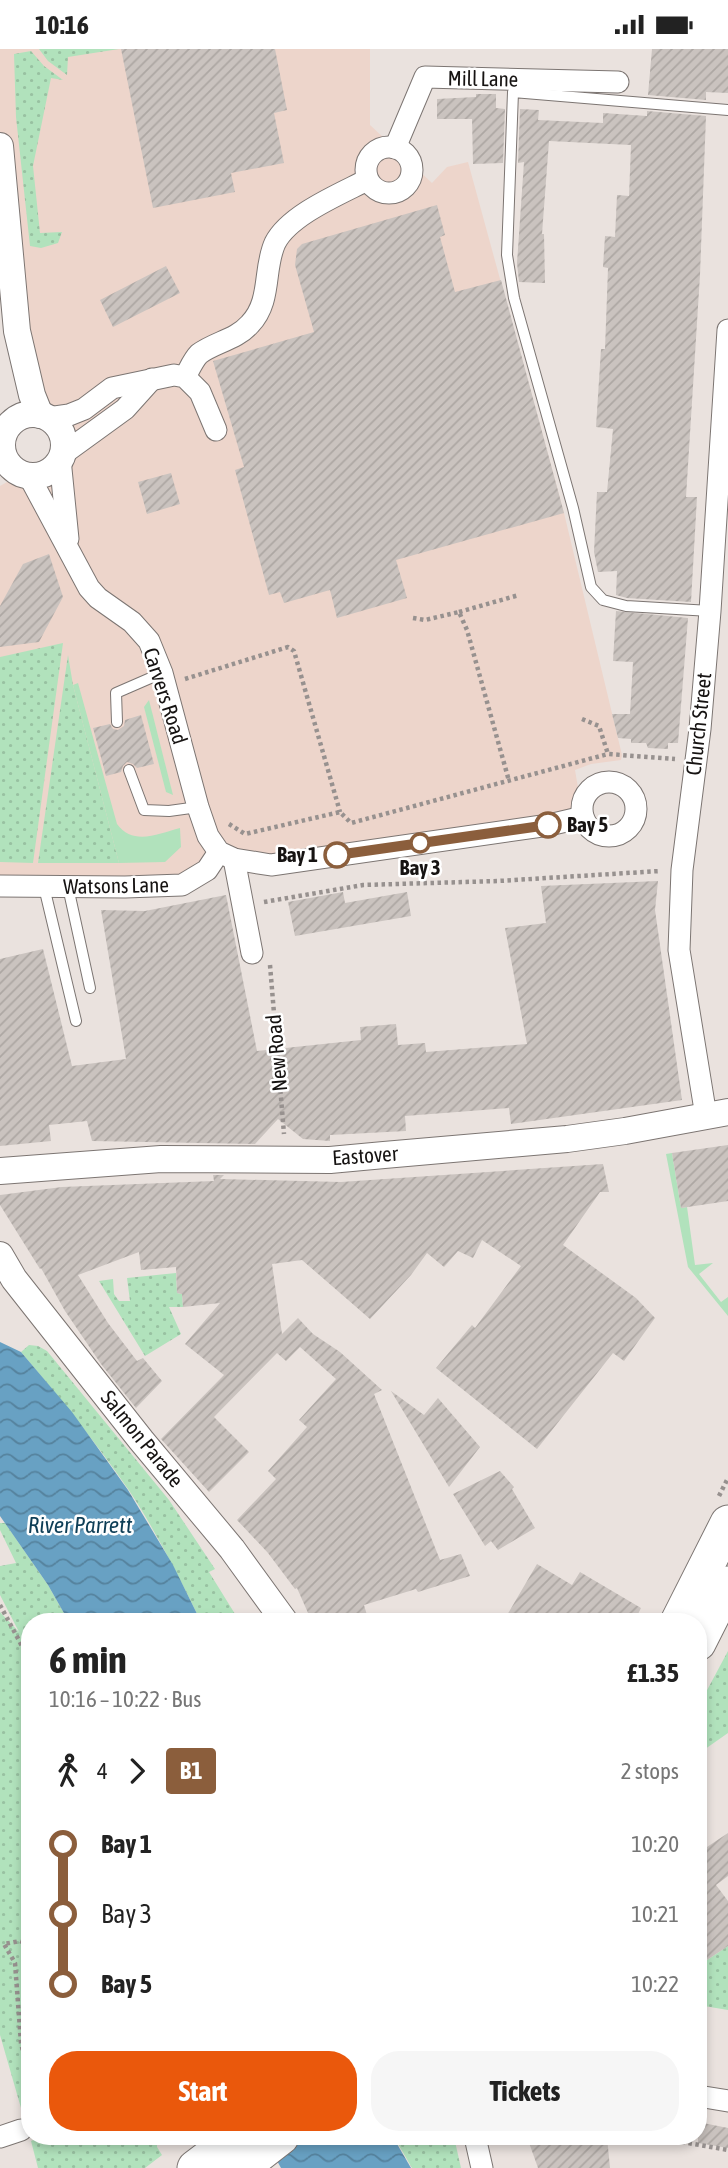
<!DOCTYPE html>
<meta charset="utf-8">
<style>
body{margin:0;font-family:"Asap Condensed",sans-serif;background:#f6f6f6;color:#222;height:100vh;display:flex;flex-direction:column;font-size:26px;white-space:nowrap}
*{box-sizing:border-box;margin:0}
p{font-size:23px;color:#767676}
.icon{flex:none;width:38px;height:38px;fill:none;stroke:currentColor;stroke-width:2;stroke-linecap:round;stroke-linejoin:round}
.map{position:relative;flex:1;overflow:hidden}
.sheet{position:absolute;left:21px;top:1564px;width:686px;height:532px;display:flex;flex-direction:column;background:#fff;border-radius:28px;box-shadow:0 4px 10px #0003}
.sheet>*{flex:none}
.badge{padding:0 14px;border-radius:5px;font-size:24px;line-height:46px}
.map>.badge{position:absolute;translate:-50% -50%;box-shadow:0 0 0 4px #fff}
.legs{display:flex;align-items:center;gap:10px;height:77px;padding:0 28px;font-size:23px}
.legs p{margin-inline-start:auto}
.headline{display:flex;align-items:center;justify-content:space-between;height:119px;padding:0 28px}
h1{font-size:38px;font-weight:700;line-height:52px}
.primary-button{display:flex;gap:14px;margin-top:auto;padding:14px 28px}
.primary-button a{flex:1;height:80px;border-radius:28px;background:#ea580c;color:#fff;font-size:28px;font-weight:700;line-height:80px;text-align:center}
.primary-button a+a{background:#f6f6f6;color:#222}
ul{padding:0 28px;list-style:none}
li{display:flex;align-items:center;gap:24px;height:70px;font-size:26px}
li i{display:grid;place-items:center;width:10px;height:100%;margin:0 9px;background:currentColor}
li i::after{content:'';width:18px;height:18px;margin:-9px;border:5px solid;border-radius:50%;background:#fff}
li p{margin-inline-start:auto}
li:first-child i{background:linear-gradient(#0000 50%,currentColor 0)}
li:last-child i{background:linear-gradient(currentColor 50%,#0000 0)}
.status{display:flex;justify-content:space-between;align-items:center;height:49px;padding:0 35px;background:#fff;direction:ltr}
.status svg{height:19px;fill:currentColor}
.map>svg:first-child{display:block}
.commercial{fill:#edd5cb}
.grass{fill:url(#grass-dots)}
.garden{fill:#b1e2bc}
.water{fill:url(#water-waves)}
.building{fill:url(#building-hatch)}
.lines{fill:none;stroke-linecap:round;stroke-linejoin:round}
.service-casing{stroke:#7c7572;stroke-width:12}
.minor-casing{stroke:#7c7572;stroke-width:23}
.tertiary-casing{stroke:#7c7572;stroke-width:28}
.primary-casing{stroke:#7c7572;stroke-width:37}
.path{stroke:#97918f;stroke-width:4.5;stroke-dasharray:3.5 3.5;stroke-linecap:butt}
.service{stroke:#fff;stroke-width:10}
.minor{stroke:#fff;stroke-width:21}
.tertiary{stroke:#fff;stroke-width:26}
.primary{stroke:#fff;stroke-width:35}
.line-1-casing{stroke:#fff;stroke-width:16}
.line-1{stroke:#8b5e3c;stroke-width:10}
.stop-1-dot{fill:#fff;stroke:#8b5e3c;stroke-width:3.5}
.labels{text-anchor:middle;stroke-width:5;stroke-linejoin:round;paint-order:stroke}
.street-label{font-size:21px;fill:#161312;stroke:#fff}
.stop-label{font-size:21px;font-weight:bold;fill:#161312;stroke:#fff;text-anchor:start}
.water-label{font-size:23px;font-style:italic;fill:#0e3e56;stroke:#fff}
</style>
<div class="status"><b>10:16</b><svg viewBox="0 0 49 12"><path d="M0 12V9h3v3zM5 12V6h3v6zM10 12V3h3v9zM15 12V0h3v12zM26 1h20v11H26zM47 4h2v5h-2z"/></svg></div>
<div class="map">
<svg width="728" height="2119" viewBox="0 0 728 2119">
<defs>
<pattern id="grass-dots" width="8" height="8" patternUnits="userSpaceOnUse" patternTransform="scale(1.75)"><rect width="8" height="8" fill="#b1e2bc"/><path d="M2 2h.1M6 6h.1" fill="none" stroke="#98c1a1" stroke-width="1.8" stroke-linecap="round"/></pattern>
<pattern id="water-waves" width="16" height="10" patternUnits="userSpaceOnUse" patternTransform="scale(1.75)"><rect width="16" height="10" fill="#68a1c3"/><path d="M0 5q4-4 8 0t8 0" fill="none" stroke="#55829d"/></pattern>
<pattern id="building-hatch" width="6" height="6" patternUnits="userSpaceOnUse" patternTransform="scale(1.75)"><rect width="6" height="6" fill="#cac3bf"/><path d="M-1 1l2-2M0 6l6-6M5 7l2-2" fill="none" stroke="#ada7a3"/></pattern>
</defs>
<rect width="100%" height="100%" fill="#eae2de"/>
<!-- commercial -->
<path class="commercial" d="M 0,0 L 370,0 L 370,76 L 432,134 L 447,118 L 468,113 L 564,464 L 622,706 L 621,711 L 591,715 L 575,721 L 583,768 L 549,776 L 234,810 L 194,830 L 0,837 L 0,437 L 21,425 L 38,427 L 51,421 L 64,394 L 61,382 L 48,369 L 40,366 L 0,97 Z"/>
<!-- grass -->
<g class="grass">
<path d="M 39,0 L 119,0 L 68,8 L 67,26 L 48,12 Z"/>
<path d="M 31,2 L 44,17 L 63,31 L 51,29 L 33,117 L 40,184 L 62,183 L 58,194 L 41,199 L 30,197 L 16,68 L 14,5 Z"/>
<path d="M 63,594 L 33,814 L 0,813 L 0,608 Z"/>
<path d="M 68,606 L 73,636 L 119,814 L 38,814 Z"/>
<path d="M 176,1224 L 177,1244 L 182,1245 L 183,1258 L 169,1258 L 181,1285 L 145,1307 L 99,1232 L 113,1230 L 114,1245 L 119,1252 L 130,1252 L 127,1229 Z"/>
<path d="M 29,1296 L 38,1297 L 47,1302 L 169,1451 L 215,1520 L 209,1523 L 240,1573 L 201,1573 C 179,1528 156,1482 128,1440 C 95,1392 59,1348 21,1303 Z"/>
<path d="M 0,1474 L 5,1474 L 48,1536 L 69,1573 L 30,1573 L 30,2058 L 21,2059 L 0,1986 L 0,1563 L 19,1583 L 0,1546 L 0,1517 L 16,1514 L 0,1481 Z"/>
<path d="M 728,1602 L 728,1684 L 698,1705 L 698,1658 Z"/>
<path d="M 728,1897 L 728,1961 L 698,1956 L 698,1917 Z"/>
<path d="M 41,2088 L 157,2088 L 157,2098 L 162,2106 L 145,2119 L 38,2119 L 31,2092 Z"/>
<path d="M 394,2088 L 454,2088 L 461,2119 L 412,2119 Z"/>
</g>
<!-- garden -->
<g class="garden">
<path d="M 78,634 L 117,775 C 133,797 158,785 180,779 L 181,798 L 165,813 L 119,814 L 73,636 Z"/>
<path d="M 149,651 L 173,746 L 166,743 L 144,658 Z"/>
<path d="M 672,1104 L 681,1159 L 687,1158 L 695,1216 L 713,1214 L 699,1225 L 721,1253 L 728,1248 L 728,1267 L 688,1218 L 666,1105 Z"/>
</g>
<!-- water -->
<g class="water">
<path d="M 0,1293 L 21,1303 L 72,1363 L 128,1441 L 173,1516 L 201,1573 L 69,1573 L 48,1536 L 0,1467 Z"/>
<path d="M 264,2088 L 393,2088 L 411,2119 L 281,2119 Z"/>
</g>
<!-- building -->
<g class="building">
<path d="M 121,0 L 275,0 L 287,61 L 274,64 L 284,114 L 231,124 L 235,143 L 153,159 Z"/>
<path d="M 652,0 L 728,0 L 728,44 L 706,43 L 706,51 L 648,46 Z"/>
<path d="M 476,45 L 496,45 L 496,59 L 505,60 L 503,114 L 473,115 L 472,70 L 437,70 L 437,50 L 476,48 Z"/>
<path d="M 520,60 L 539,61 L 538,71 L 603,74 L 603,64 L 647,67 L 647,62 L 706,67 L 700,226 L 686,448 L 697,448 L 691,553 L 627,549 L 616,546 L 617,522 L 598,523 L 594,503 L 597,443 L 607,443 L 613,380 L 596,378 L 601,300 L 605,300 L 608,219 L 603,218 L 605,187 L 615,188 L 617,146 L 629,147 L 631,96 L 549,92 L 542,185 L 544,185 L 545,234 L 519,233 L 517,214 L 524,113 L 518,114 Z"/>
<path d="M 437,156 L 445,186 L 440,188 L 455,243 L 501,231 L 564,464 L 396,511 L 407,549 L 337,569 L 330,541 L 284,554 L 280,543 L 269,546 L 235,421 L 244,418 L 213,312 L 314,283 L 295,216 L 297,200 L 302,195 Z"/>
<path d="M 166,217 L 180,244 L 113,278 L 100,251 Z"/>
<path d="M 171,424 L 180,455 L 147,465 L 138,433 Z"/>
<path d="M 49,505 L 63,548 L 39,593 L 0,598 L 0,557 L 23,515 Z"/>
<path d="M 616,562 L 688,569 L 678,694 L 668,694 L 668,700 L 648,699 L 646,694 L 631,694 L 631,690 L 618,689 L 612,665 L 630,665 L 633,613 L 613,612 Z"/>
<path d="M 141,666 L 154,715 L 137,719 L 133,715 L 127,713 L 123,717 L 121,723 L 106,727 L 93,679 L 110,675 L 113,680 L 118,681 L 124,677 L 125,671 Z"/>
<path d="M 658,832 L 655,861 L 682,1051 L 511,1075 L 509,1059 L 405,1067 L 406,1082 L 330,1086 L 330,1092 L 303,1090 L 278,1070 L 255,1095 L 92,1092 L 87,1072 L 49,1076 L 51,1092 L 0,1097 L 0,910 L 43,900 L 72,1017 L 126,1010 L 101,861 L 145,862 L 226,846 L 257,1002 L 361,991 L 360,978 L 396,975 L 398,996 L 425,994 L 426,1003 L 527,995 L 505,879 L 546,874 L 541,837 Z"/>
<path d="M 343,843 L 345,854 L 407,843 L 411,867 L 295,887 L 288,853 Z"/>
<path d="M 728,1096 L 728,1152 L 681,1159 L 672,1104 Z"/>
<path d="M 603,1115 L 609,1143 L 600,1143 L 563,1196 L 636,1249 L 655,1269 L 624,1312 L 613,1304 L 537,1400 L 436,1319 L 472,1276 L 475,1279 L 521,1217 L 482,1191 L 473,1209 L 458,1202 L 444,1218 L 427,1204 L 411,1226 L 370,1270 L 302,1211 L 272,1215 L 282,1285 L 298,1269 L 313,1285 L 340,1303 L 382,1341 L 374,1345 L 440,1511 L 461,1505 L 470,1527 L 418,1543 L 416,1540 L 364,1556 L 369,1573 L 312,1573 L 297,1539 L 295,1540 L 268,1504 L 237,1471 L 276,1430 L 268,1422 L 307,1378 L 299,1371 L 336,1330 L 300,1298 L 286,1312 L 277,1304 L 214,1368 L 249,1403 L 209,1443 L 161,1390 L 224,1326 L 185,1295 L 220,1254 L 183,1258 L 182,1245 L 177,1244 L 176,1218 L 141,1221 L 139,1203 L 78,1226 L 108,1274 L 137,1312 L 143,1309 L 162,1332 L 136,1359 L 101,1315 L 65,1262 L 41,1219 L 40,1220 L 0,1156 L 0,1146 L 62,1138 L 214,1132 L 213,1126 L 224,1126 L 220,1130 L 341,1133 Z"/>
<path d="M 391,1342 L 424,1366 L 438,1349 L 480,1398 L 449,1438 Z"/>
<path d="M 500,1422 L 514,1438 L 512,1440 L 535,1479 L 498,1501 L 491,1492 L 485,1497 L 453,1445 Z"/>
<path d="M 537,1515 L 572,1536 L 580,1523 L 641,1559 L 634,1573 L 503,1573 Z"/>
<path d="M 728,1784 L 728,1827 L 716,1836 L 728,1852 L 728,1897 L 698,1917 L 698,1804 Z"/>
<path d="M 698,2073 L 728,2079 L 728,2099 L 698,2094 Z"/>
<path d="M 527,2088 L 607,2088 L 610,2119 L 538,2119 Z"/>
</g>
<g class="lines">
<!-- service casing -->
<g class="service-casing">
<g id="service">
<path d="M 710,562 L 626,557 L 603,551 L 591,538 L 573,459 L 514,249 L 507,206 L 513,43 L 728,61"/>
<path d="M 117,673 L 116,644 L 162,624"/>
<path d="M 129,721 L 144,761 L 169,762 L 198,758"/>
<path d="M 44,838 L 76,972"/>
<path d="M 68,838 L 90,939"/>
</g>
</g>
<!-- minor casing -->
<g class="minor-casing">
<g id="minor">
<circle cx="389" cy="121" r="23"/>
<path d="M 395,99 L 425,28 L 618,33"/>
<path d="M 185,328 C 189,321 193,311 199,305 C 215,293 236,291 250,275 C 272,252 263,220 275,194 C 289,166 340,145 367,131"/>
<path d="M 48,369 L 69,366 L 84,360 L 112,339 L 174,326 L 185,328 L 200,343 L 216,381"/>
<path d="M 63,405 L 125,360 L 152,330"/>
<path d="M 60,410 L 68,490"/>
<path d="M 29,427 L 89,539 L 98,549 L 132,573 L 149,592 L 162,624 L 198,758 L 208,787 L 219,803 L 234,810 L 271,816 L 549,776 L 583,768"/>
<circle cx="609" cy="760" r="27"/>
<path d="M 234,810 L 252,904"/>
<path d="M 0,837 L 125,838 L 182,836 L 207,821 L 219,803"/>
<path d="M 706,1067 L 679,901 L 682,821 L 700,680 L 710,562 L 728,281"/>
<path d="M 698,2047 L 728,2052"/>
<path d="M 0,2088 L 21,2081"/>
<path d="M 475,2088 L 482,2119"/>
</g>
</g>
<!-- tertiary casing -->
<g class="tertiary-casing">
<g id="tertiary">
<path d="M 0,97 L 17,282 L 32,346 L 40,366"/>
<circle cx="33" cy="396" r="31"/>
<path d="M 0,1122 L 161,1110 L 330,1111 L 384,1106 L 567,1090 L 625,1082 L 728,1063"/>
<path d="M 0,1206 L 14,1230 L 141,1391 L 232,1500 L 285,1573"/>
</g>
</g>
<!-- primary casing -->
<g class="primary-casing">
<g id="primary">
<path d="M 678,1573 L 728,1474"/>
<path d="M 698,1594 L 728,1535"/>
<path d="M 195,2119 L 236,2088"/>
<path d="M 241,2119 L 281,2088"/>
</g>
</g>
<!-- path -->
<g class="path">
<path d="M 459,563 L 519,546"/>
<path d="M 413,569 L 425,571 L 459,563 L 467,581 L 509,732"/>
<path d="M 185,630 L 288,598 L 294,602 L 340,763"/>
<path d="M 582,670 L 599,677 L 608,705 L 675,710"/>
<path d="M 229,775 L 245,785 L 340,763 L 351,774 L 608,705"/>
<path d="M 264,853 L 363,836 L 498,832 L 660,822"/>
<path d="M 270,916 L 284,1085"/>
<path d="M 719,1447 L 728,1429"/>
<path d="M 0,1556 L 30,1612"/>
<path d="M 30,1896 L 20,1892 L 4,1895 L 15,1914 L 21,1994 L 30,2031"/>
<path d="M 654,2088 L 728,2101"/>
</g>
<!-- service -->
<use href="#service" class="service"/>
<!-- minor -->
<use href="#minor" class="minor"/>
<!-- tertiary -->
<use href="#tertiary" class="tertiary"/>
<!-- primary -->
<use href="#primary" class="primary"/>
</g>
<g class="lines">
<!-- line-1 casing -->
<g class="line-1-casing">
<path id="line-1" d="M 337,806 L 548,776"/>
</g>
<!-- line-1 -->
<use href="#line-1" class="line-1"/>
</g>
<!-- markers -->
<g class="stop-1-dot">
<circle cx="548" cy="776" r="12"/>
<circle cx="420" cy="794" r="9"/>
<circle cx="337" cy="806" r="12"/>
</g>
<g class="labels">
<!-- street labels -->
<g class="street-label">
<text transform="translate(483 30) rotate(1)" y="7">Mill Lane</text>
<text transform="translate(165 647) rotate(72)" y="7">Carvers Road</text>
<text transform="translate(699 675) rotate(-84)" y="7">Church Street</text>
<text transform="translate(116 837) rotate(-1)" y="7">Watsons Lane</text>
<text transform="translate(277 1004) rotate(-95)" y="7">New Road</text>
<text transform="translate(365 1107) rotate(-4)" y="7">Eastover</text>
<text transform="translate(142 1390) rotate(51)" y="7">Salmon Parade</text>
</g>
<!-- stop labels -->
<g class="stop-label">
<text x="567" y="783">Bay 5</text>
<text x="318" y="813" text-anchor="end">Bay 1</text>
<text x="420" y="826" text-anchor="middle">Bay 3</text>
</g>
<!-- water labels -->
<g class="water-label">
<text x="80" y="1484">River Parrett</text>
</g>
</g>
</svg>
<section class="sheet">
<div class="headline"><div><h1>6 min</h1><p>10:16 – 10:22 · Bus</p></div><b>£1.35</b></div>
<div class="legs"><svg class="icon" aria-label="walk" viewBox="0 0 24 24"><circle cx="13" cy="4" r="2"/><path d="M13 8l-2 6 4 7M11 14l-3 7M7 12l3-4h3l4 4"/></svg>4<svg class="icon" aria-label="forward" viewBox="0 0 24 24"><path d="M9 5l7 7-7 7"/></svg><b class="badge" style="background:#8b5e3c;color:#fff">B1</b><p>2 stops</p></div>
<ul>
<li><i style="color:#8b5e3c"></i><b>Bay 1</b><p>10:20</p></li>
<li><i style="color:#8b5e3c"></i><span>Bay 3</span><p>10:21</p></li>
<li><i style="color:#8b5e3c"></i><b>Bay 5</b><p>10:22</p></li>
</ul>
<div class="primary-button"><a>Start</a><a>Tickets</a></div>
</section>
</div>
